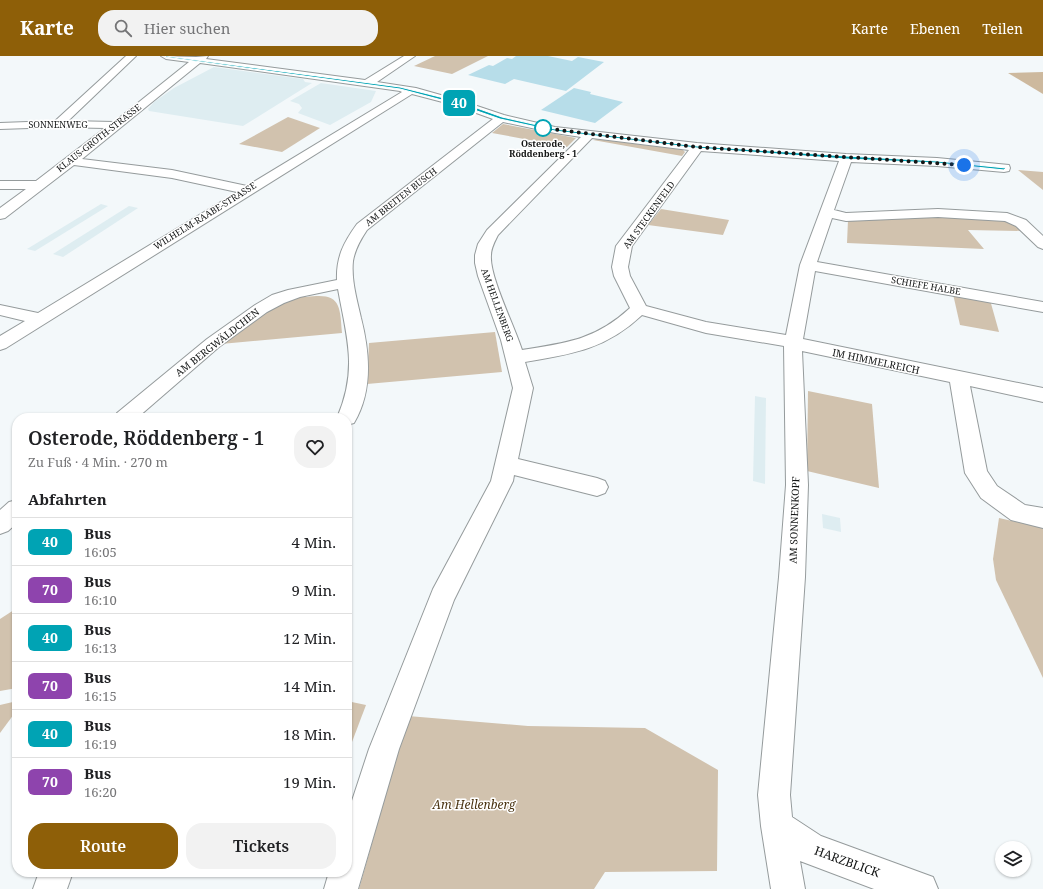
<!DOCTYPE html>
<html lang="de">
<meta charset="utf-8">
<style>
body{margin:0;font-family:"Noto Serif",serif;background:#f2f2f2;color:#202124;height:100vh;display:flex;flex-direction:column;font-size:15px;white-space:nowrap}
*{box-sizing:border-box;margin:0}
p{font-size:13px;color:#757577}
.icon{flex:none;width:22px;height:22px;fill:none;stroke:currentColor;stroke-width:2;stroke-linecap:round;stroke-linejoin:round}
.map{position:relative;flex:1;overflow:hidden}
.sheet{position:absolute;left:12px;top:357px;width:340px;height:464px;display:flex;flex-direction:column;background:#fff;border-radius:16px;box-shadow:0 1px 3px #0004}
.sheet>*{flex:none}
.badge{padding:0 8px;border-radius:6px;font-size:14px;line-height:26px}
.fabs{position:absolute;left:995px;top:785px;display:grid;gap:8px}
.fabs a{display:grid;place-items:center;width:36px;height:36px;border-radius:50%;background:#fff;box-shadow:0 1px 3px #0004;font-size:20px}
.you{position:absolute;width:20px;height:20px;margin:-10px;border:3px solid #fff;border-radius:50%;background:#1a73e8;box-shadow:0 0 0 6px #1a73e833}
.map>.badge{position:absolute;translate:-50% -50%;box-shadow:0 0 0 2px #fff}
h2{padding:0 16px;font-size:15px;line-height:36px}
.round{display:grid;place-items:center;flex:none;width:42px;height:42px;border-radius:16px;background:#f2f2f2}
.headline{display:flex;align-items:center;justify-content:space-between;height:68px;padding:0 16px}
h1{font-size:19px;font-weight:600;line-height:30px}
.button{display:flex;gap:8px;margin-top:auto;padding:8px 16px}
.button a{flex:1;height:46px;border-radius:16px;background:#8e5f08;color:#fff;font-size:16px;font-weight:600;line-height:46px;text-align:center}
.button a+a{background:#f2f2f2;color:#202124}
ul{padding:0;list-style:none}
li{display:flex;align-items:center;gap:12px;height:48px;padding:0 16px;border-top:1px solid #e0e0e0}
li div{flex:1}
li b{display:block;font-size:15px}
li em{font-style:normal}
li .badge{min-width:44px;font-weight:700;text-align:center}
header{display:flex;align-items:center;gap:24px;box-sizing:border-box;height:56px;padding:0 20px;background:#8e5f08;color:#fff}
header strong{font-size:19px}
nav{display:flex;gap:22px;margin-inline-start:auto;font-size:14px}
.search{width:280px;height:36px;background:#f2f2f2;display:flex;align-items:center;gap:10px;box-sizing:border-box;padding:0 14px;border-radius:16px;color:#757577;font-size:15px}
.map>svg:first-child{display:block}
.built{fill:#deedf1}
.green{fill:#d1c2ae}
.forest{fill:#cdb99e}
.building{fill:#b7dde9}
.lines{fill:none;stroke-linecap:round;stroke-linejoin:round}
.minor-casing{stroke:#959b9c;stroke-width:2}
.minor{fill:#fff;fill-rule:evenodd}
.line{fill:#00a3b4;stroke:#fff}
.walk{stroke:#141616;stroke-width:4;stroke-dasharray:0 7.2}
.stop-dot{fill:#fff;stroke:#00a3b4;stroke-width:2}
.labels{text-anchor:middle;stroke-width:3;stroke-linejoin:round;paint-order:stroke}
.far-street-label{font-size:9px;fill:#141616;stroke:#fff}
.far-stop-label{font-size:9px;font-weight:bold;fill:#141616;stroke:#fff}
.street-label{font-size:10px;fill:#141616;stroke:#fff}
.near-park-label{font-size:12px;font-style:italic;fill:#48310e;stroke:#fff}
.near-street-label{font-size:12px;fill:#141616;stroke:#fff}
</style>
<header>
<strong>Karte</strong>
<div class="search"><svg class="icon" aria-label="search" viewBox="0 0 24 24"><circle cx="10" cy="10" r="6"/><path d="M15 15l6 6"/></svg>Hier suchen</div>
<nav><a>Karte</a><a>Ebenen</a><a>Teilen</a></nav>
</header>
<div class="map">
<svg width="1043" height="833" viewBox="0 0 1043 833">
<rect width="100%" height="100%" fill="#f3f8fa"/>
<!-- built -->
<g class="built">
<path d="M 214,11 L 303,23 L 305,26 L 312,27 L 243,70 L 149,55 L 148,53 L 154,46 L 174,32 Z"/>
<path d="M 321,27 L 376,35 L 371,46 L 330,69 L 298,57 L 302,52 L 299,48 L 290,45 Z"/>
<path d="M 101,148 L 108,150 L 35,195 L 27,193 Z"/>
<path d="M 129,150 L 138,152 L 63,201 L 53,198 Z"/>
<path d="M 755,340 L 766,342 L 765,428 L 753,425 Z"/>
<path d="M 822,458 L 840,462 L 841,476 L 823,472 Z"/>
</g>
<!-- green -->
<g class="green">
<path d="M 435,0 L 488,0 L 452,18 L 414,10 Z"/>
<path d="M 288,61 L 320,72 L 282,96 L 239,88 Z"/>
<path d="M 503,68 L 576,82 L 567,91 L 492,77 Z"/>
<path d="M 597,83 L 683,94 L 685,96 L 682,100 L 593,84 Z"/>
<path d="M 1018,114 L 1043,116 L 1043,134 Z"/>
<path d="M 661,153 L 729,164 L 723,179 L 648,169 Z"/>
<path d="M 944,159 L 1003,163 L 1013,166 L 1023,175 L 968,174 L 984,193 L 847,187 L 848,164 Z"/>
<path d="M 953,238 L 990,244 L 999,276 L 960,269 Z"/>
<path d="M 304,239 L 306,241 C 340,236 340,248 342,277 L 221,288 C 248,266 272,251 304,239 Z"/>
<path d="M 495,276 L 502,316 L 367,328 L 369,287 Z"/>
<path d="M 808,335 L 872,348 L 879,432 L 807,415 Z"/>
<path d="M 999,462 L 1043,472 L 1043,622 L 996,524 L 993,503 Z"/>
<path d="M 17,552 L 17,632 L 0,635 L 0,563 Z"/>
<path d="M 17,645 L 17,654 L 0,677 L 0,649 Z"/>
<path d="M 347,645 L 366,649 L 352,686 L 347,684 Z"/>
<path d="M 408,660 L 528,670 L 645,672 L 718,714 L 717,815 L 605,816 L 594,833 L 359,833 Z"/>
</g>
<!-- forest -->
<path class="forest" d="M 1043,16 L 1043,38 L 1008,17 Z"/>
<!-- building -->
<g class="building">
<path d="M 516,0 L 548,0 L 572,5 L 578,1 L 604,6 L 566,35 L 514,23 L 505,28 L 468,19 L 489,9 L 493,10 L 507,2 L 512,3 Z"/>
<path d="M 574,32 L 591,36 L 590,38 L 623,46 L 595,67 L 541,54 Z"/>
</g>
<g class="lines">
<!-- minor casing -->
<g class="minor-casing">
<g id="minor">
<path d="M 126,0 L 136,0 L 68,65 L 114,66 L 189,6 L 166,3 L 161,0 L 196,1 L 208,0 L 206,3 L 365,24 L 404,0 L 415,0 L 377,26 L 416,32 L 462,45 L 504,59 L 555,71 L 697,87 L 846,98 L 937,102 L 1009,109 L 1010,112 L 1009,115 L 1004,116 L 937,110 L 851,106 L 834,154 L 846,157 L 938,153 L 1007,157 L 1026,164 L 1043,180 L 1043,193 L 1038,191 L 1016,170 L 1005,165 L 938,161 L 846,165 L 832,162 L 817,206 L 1043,246 L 1043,256 L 815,215 L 803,283 L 1043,332 L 1043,346 L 970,330 L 987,415 L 997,430 L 1025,449 L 1043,452 L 1043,472 L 1011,464 L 981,442 L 965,417 L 950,326 L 802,295 L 808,429 L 805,521 L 790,739 L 792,761 L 821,780 L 933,821 L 938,833 L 874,833 L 800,805 L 805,833 L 771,833 L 761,770 L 758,739 L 779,521 L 786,429 L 784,290 L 706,277 L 642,259 C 606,293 573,298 525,306 L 533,332 L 518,403 L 597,422 L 605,425 L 608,431 L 605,437 L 597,440 L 514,419 L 513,425 L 454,544 L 399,693 L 358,833 L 324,833 L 329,816 L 347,816 L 347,760 L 369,693 L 433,533 L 491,425 L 513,332 L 501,284 L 478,220 L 475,207 L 475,199 L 478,188 L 487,174 L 581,81 L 555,77 L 503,66 L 367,174 C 361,183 355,193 353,205 C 351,224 357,244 361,262 C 370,297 373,335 354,367 L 347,369 L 347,362 L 337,362 C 358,313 347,283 338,233 L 300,241 L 284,247 L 267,256 L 219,291 L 137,362 L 114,362 L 117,357 L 207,283 L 255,249 L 272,239 L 288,234 L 337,224 C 336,201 344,186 357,168 L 493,63 L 454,49 L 412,38 L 6,292 L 0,294 L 0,280 L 25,265 L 0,259 L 0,249 L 38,257 L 237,136 L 172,122 L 74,109 L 5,162 L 0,163 L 0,152 L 26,133 L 0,133 L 0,125 L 36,125 L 105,72 L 58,71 L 0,73 L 0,67 L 55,65 ZM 200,7 L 400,35 L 402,36 L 247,130 L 172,114 L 82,103 ZM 592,82 L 689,94 L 616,190 L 612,211 L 614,220 L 630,252 C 595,284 567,287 522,294 C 515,271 489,220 491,199 C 491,192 495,185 498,179 ZM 701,95 L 839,105 L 800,209 L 786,279 L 706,266 L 646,250 L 630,220 L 628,211 L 632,190 Z"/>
<path d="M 17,444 L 17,467 L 8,475 L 0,478 L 0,454 L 9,446 Z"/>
<path d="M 39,816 L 73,816 L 67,833 L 33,833 Z"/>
</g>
</g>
<!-- minor -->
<use href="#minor" class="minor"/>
</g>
<!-- line -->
<path class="line" d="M 165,1 L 166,0 L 400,31 L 460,46 L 502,61 L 555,73 L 697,90 L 846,100 L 937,105 L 1006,112 L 1004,114 L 937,107 L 846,103 L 697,92 L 555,75 L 500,63 L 457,48 L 400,33 Z"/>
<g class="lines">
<!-- walk -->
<path class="walk" d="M 543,72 L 697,91 L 964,109"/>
</g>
<!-- markers -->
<circle class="stop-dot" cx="543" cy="72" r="8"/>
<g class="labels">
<!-- far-street labels -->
<g class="far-street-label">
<text x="58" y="72">SONNENWEG</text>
<text transform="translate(99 82) rotate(-38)" y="3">KLAUS-GROTH-STRASSE</text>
<text transform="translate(401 141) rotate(-38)" y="3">AM BREITEN BUSCH</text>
<text transform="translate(649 159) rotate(-54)" y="3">AM STECKENFELD</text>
<text transform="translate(205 160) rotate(-32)" y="3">WILHELM-RAABE-STRASSE</text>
<text transform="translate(926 230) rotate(10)" y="3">SCHIEFE HALBE</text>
<text transform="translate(497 249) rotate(70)" y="3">AM HELLENBERG</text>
</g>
<!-- far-stop labels -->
<g class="far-stop-label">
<text x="543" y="91">Osterode,<tspan x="543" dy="10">Röddenberg - 1</tspan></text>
</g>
<!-- street labels -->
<g class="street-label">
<text transform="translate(217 286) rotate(-38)" y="4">AM BERGWÄLDCHEN</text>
<text transform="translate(876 305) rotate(12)" y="4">IM HIMMELREICH</text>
<text transform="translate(794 464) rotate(-88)" y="4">AM SONNENKOPF</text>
</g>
<!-- near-park labels -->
<g class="near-park-label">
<text x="474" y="753">Am Hellenberg</text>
</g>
<!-- near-street labels -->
<g class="near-street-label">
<text transform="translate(847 806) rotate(20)" y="4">HARZBLICK</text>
</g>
</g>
</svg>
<div class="fabs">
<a><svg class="icon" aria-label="layers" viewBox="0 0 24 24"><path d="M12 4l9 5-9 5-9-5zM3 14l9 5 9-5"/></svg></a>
</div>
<div class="you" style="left:964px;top:109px"></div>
<b class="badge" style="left:459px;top:47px;background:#00a3b4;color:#fff">40</b>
<section class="sheet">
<div class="headline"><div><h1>Osterode, Röddenberg - 1</h1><p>Zu Fuß · 4 Min. · 270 m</p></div><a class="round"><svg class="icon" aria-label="heart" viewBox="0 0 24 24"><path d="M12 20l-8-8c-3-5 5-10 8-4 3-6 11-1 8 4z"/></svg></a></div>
<h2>Abfahrten</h2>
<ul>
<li><span class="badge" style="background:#00a3b4;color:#fff">40</span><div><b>Bus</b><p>16:05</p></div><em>4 Min.</em></li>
<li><span class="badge" style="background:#8e44ad;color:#fff">70</span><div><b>Bus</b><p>16:10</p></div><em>9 Min.</em></li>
<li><span class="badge" style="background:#00a3b4;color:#fff">40</span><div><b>Bus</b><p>16:13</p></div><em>12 Min.</em></li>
<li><span class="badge" style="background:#8e44ad;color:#fff">70</span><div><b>Bus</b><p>16:15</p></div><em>14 Min.</em></li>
<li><span class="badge" style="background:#00a3b4;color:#fff">40</span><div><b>Bus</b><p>16:19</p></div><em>18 Min.</em></li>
<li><span class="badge" style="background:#8e44ad;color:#fff">70</span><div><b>Bus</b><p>16:20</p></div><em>19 Min.</em></li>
</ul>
<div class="button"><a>Route</a><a>Tickets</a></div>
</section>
</div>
